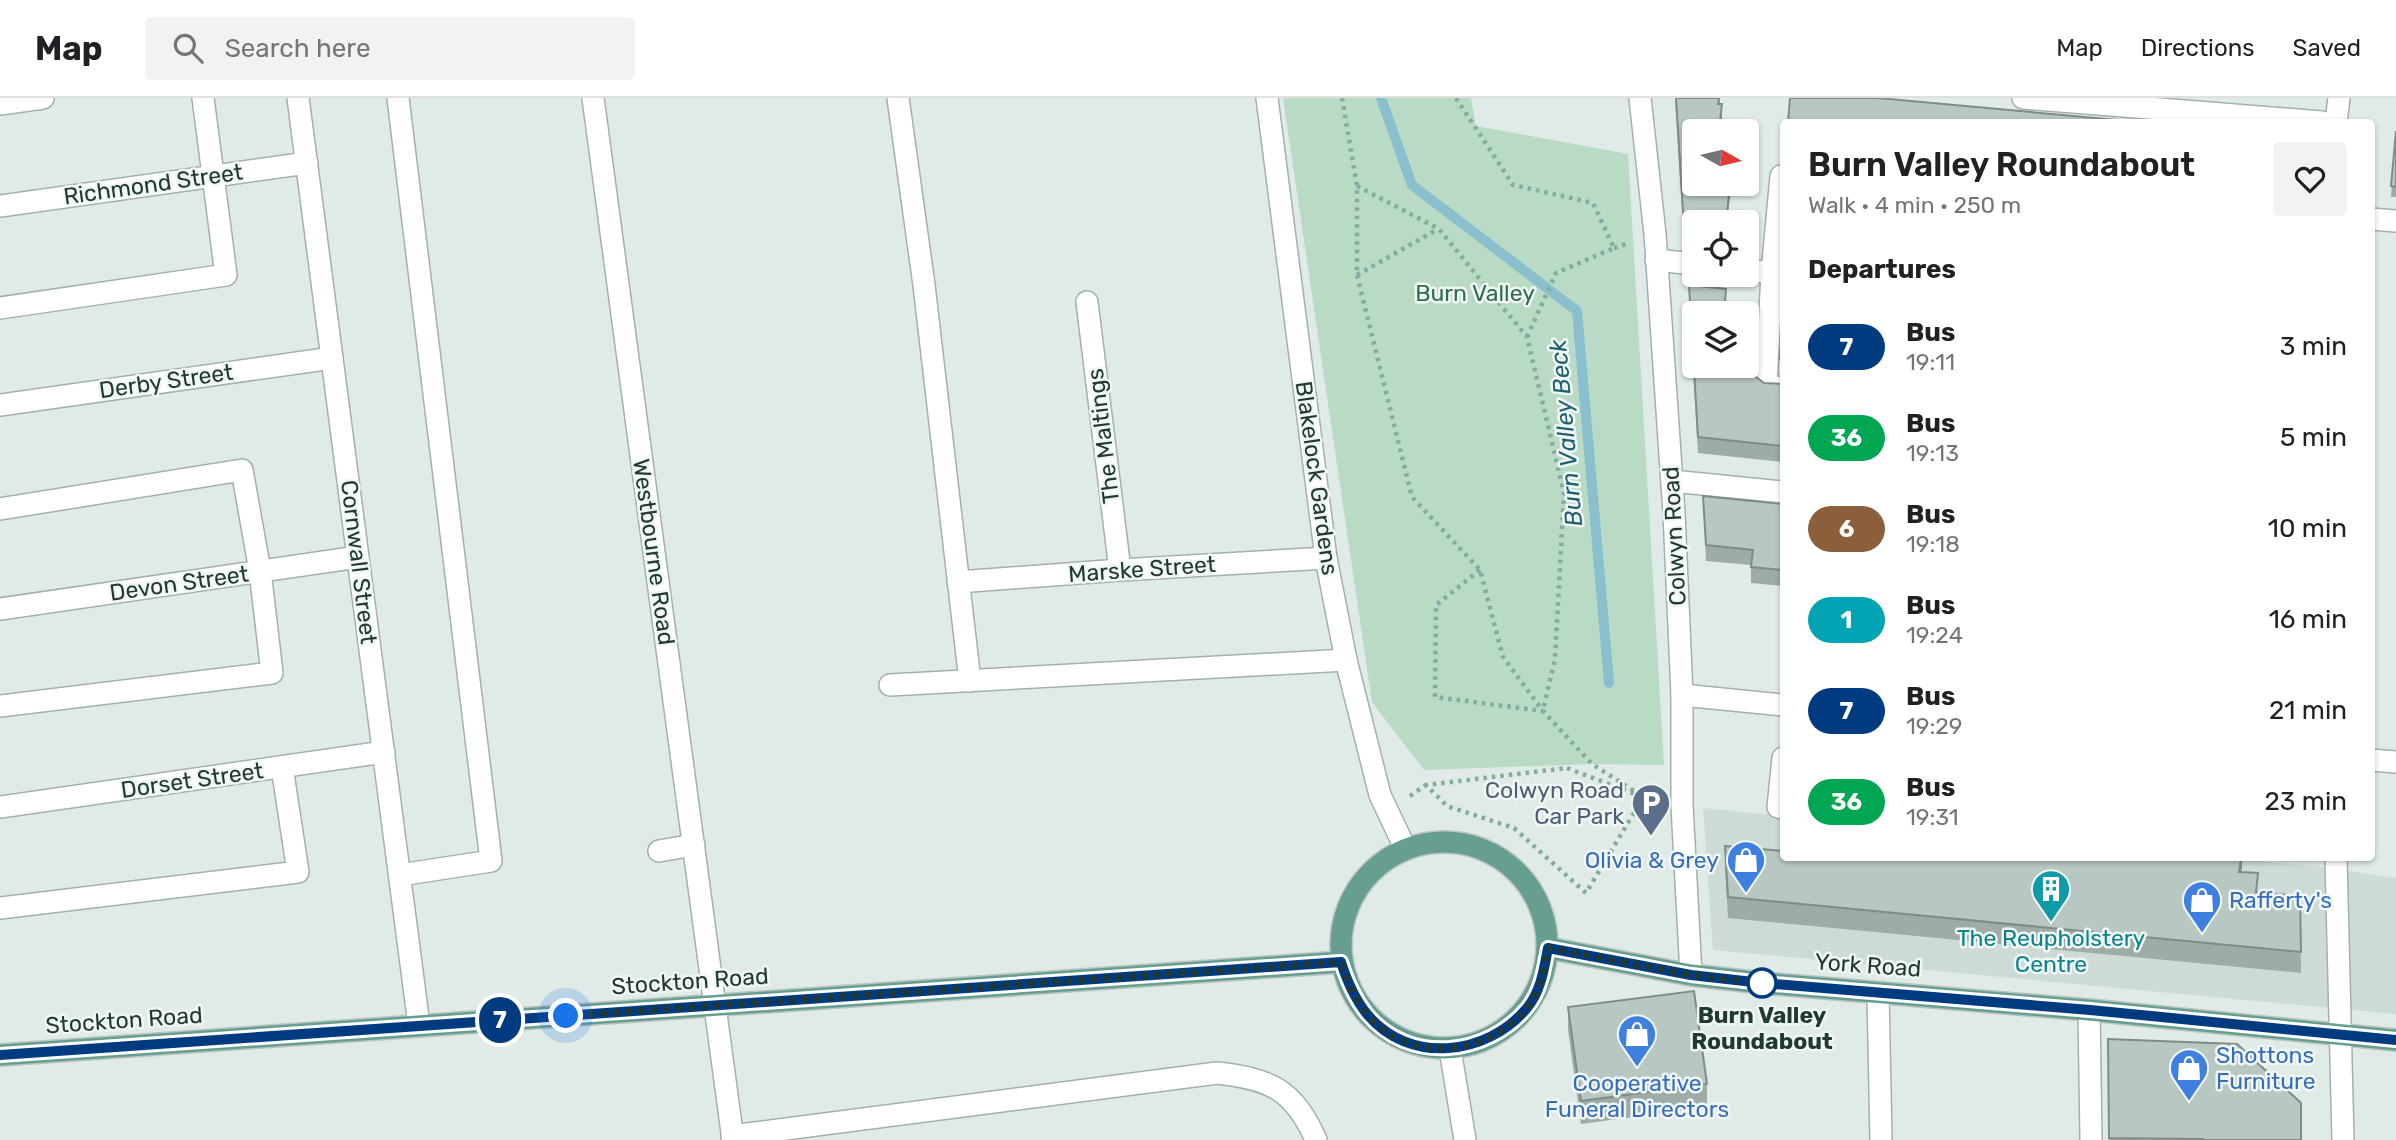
<!DOCTYPE html>
<meta charset="utf-8">
<style>
body{margin:0;font-family:Rubik,sans-serif;background:#f2f2f2;color:#202124;height:100vh;display:flex;flex-direction:column;font-size:26px;white-space:nowrap}
*{box-sizing:border-box;margin:0}
p{font-size:23px;color:#757577}
.icon{flex:none;width:38px;height:38px;fill:none;stroke:currentColor;stroke-width:2;stroke-linecap:round;stroke-linejoin:round}
.map{position:relative;flex:1;overflow:hidden}
.details{position:absolute;left:1780px;top:21px;width:595px;height:742px;display:flex;flex-direction:column;background:#fff;border-radius:7px;box-shadow:0 2px 5px #0004}
.details>*{flex:none}
.badge{padding:0 14px;border-radius:23px;font-size:24px;line-height:46px}
.needle{width:46px;rotate:98deg}
.fabs{position:absolute;left:1682px;top:21px;display:grid;gap:14px}
.fabs a{display:grid;place-items:center;width:77px;height:77px;border-radius:7px;background:#fff;box-shadow:0 2px 5px #0004;font-size:35px}
.you{position:absolute;width:35px;height:35px;margin:-18px;border:5px solid #fff;border-radius:50%;background:#1a73e8;box-shadow:0 0 0 10px #1a73e833}
.map>.badge{position:absolute;translate:-50% -50%;box-shadow:0 0 0 4px #fff}
h2{padding:0 28px;font-size:26px;line-height:63px}
.round{display:grid;place-items:center;flex:none;width:74px;height:74px;border-radius:7px;background:#f2f2f2}
.head{display:flex;align-items:center;justify-content:space-between;height:119px;padding:0 28px}
h1{font-size:33px;font-weight:600;line-height:52px}
ul{padding:0;list-style:none}
li{display:flex;align-items:center;gap:21px;height:91px;padding:0 28px}
li div{flex:1}
li b{display:block;font-size:26px}
li em{font-style:normal}
li .badge{min-width:77px;font-weight:700;text-align:center}
header{display:flex;align-items:center;gap:42px;box-sizing:border-box;height:98px;padding:0 35px;background:#fff;border-bottom:2px solid #e0e0e0}
header strong{font-size:33px}
nav{display:flex;gap:38px;margin-inline-start:auto;font-size:24px}
.search{width:490px;height:63px;background:#f2f2f2;display:flex;align-items:center;gap:18px;box-sizing:border-box;padding:0 24px;border-radius:7px;color:#757577;font-size:26px}
.map>svg:first-child{display:block}
.built{fill:#cedad5}
.green{fill:#b9dac4}
.lines{fill:none;stroke-linecap:round;stroke-linejoin:round}
.stream{stroke:#8abfcd;stroke-width:10}
.minor-casing{stroke:#a3b1ad;stroke-width:24}
.major-casing{stroke:#bcc4c2;stroke-width:24}
.path{stroke:#82aca1;stroke-width:4.5;stroke-dasharray:3.5 5;stroke-linecap:butt}
.minor{stroke:#fff;stroke-width:21}
.major{stroke:#669e92;stroke-width:21}
.wall{fill:#9eaba7}
.shaded-wall{fill:#818b88}
.building{fill:#b8c7c2;stroke:#818b88;stroke-width:2}
.line-casing{stroke:#fff;stroke-width:16}
.line{stroke:#003b80;stroke-width:10}
.walk{stroke:#213934;stroke-width:7;stroke-dasharray:0 12.6}
.stop-dot{fill:#fff;stroke:#003b80;stroke-width:3.5}
.labels{text-anchor:middle;stroke-width:5;stroke-linejoin:round;paint-order:stroke}
.street-label{font-size:23px;fill:#213934;stroke:#f0f7f4}
.park-label{font-size:23px;fill:#2e6e4a;stroke:#f0f7f4}
.service-label{font-size:23px;fill:#4e5e75;stroke:#f0f7f4;text-anchor:end}
.shop-label{font-size:23px;fill:#366cbe;stroke:#f0f7f4;text-anchor:start}
.culture-label{font-size:23px;fill:#0d838f;stroke:#f0f7f4}
.stop-label{font-size:23px;font-weight:bold;fill:#213934;stroke:#f0f7f4}
.water-label{font-size:24px;font-style:italic;fill:#1f6072;stroke:#f0f7f4}
</style>
<header>
<strong>Map</strong>
<div class="search"><svg class="icon" aria-label="search" viewBox="0 0 24 24"><circle cx="10" cy="10" r="6"/><path d="M15 15l6 6"/></svg>Search here</div>
<nav><a>Map</a><a>Directions</a><a>Saved</a></nav>
</header>
<div class="map">
<svg width="2396" height="1042" viewBox="0 0 2396 1042">
<rect width="100%" height="100%" fill="#e0eae6"/>
<!-- built -->
<path class="built" d="M 1703,710 L 1783,718 L 1783,760 L 2225,760 L 2321,769 L 2396,780 L 2396,916 L 1713,852 Z"/>
<!-- green -->
<path class="green" d="M 1283,0 L 1471,0 L 1476,28 L 1628,56 L 1664,667 L 1592,666 L 1424,672 L 1372,604 Z"/>
<g class="lines">
<!-- stream -->
<path class="stream" d="M 1381,0 L 1412,87 L 1577,213 L 1609,585"/>
<!-- minor casing -->
<g class="minor-casing">
<g id="minor">
<path d="M 298,0 L 419,927"/>
<path d="M 398,0 L 491,763 L 400,777"/>
<path d="M 593,0 L 733,1042"/>
<path d="M 898,0 L 924,187 L 970,583"/>
<path d="M 1267,0 L 1326,460 L 1346,562 L 1380,697 L 1405,750"/>
<path d="M 1640,0 L 1655,136 L 1674,415 L 1682,597 L 1682,707 L 1691,877"/>
<path d="M 2023,0 L 2322,24"/>
<path d="M 0,6 L 43,0"/>
<path d="M 2336,24 L 2339,0"/>
<path d="M 1783,78 L 1781,78 L 1772,175 L 1766,288 L 1783,290"/>
<path d="M 0,108 L 307,65"/>
<path d="M 2371,121 L 2396,123"/>
<path d="M 1656,162 L 1694,166"/>
<path d="M 1746,172 L 1783,176"/>
<path d="M 1087,204 L 1120,472"/>
<path d="M 0,210 L 226,177 L 203,0"/>
<path d="M 0,307 L 332,260"/>
<path d="M 1672,383 L 1783,394"/>
<path d="M 0,411 L 242,372 L 260,473 L 272,575 L 0,608"/>
<path d="M 958,484 L 1120,472 L 1326,460"/>
<path d="M 0,511 L 358,459"/>
<path d="M 890,587 L 1346,562"/>
<path d="M 1682,597 L 1783,607"/>
<path d="M 1783,660 L 1778,709 L 1783,710"/>
<path d="M 2371,662 L 2396,664"/>
<path d="M 0,709 L 384,654"/>
<path d="M 659,753 L 694,747"/>
<path d="M 2336,760 L 2343,1042"/>
<path d="M 0,810 L 298,774 L 282,669"/>
<path d="M 1878,895 L 1881,1042"/>
<path d="M 2089,912 L 2091,1042"/>
<path d="M 1450,951 L 1465,1042"/>
<path d="M 732,1038 L 1217,975 C 1270,981 1294,991 1316,1042"/>
</g>
</g>
<!-- major casing -->
<g class="major-casing">
<g id="major">
<circle cx="1444" cy="847" r="103"/>
<path d="M 1548,850 L 1691,877 L 1762,885 L 2089,912 L 2396,942"/>
<path d="M 0,957 L 1341,864"/>
</g>
</g>
<!-- path -->
<g class="path">
<path d="M 1342,0 L 1357,88 L 1357,177 L 1412,399 L 1480,472 L 1503,559 L 1543,613 L 1592,666 L 1645,700"/>
<path d="M 1456,0 L 1513,87 L 1593,105 L 1614,150 L 1556,175 L 1527,239"/>
<path d="M 1357,88 L 1439,131 L 1527,239 L 1564,395 L 1555,561 L 1543,612"/>
<path d="M 1614,150 L 1629,145"/>
<path d="M 1357,177 L 1438,131"/>
<path d="M 1480,472 L 1436,507 L 1435,599 L 1543,613"/>
<path d="M 1567,670 L 1645,700 L 1632,718 L 1586,795 L 1514,730 L 1447,708 L 1426,687 Z"/>
<path d="M 1410,698 L 1426,687"/>
</g>
<!-- minor -->
<use href="#minor" class="minor"/>
<!-- major -->
<use href="#major" class="major"/>
</g>
<!-- wall -->
<g class="wall">
<path d="M 1675,0 L 1720,0 L 1720,6 L 1722,22 L 1694,33 L 1730,99 L 1694,124 L 1694,146 L 1684,145 Z"/>
<path d="M 2396,33 L 2396,99 L 2391,99 Z"/>
<path d="M 1689,187 L 1726,207 L 1694,215 L 1755,278 L 1764,285 L 1783,286 L 1783,364 L 1698,355 L 1689,203 Z"/>
<path d="M 1783,210 L 1783,277 L 1780,276 Z"/>
<path d="M 1703,398 L 1783,406 L 1783,488 L 1751,485 L 1751,467 L 1706,463 Z"/>
<path d="M 1725,748 L 1783,760 L 2242,760 L 2241,774 L 2258,794 L 2300,798 L 2301,875 L 1728,820 L 1725,768 Z"/>
<path d="M 1568,909 L 1707,986 L 1707,1009 L 1581,1026 L 1568,932 Z"/>
<path d="M 2108,941 L 2301,1042 L 2109,1042 Z"/>
</g>
<!-- shaded-wall -->
<g class="shaded-wall">
<path d="M 1722,6 L 1722,22 L 1720,33 L 1719,33 Z"/>
<path d="M 1730,86 L 1730,99 L 1727,124 L 1726,124 Z"/>
<path d="M 2241,760 L 2242,760 L 2242,769 L 2239,794 L 2239,774 Z"/>
</g>
<!-- building -->
<g class="building">
<path d="M 1676,0 L 1719,0 L 1718,6 L 1722,6 L 1719,31 L 1722,32 L 1722,33 L 1694,33 L 1694,86 L 1730,86 L 1726,124 L 1694,124 L 1694,130 L 1684,129 Z"/>
<path d="M 1790,0 L 1878,0 L 2139,24 L 1788,24 Z"/>
<path d="M 2396,33 L 2396,89 L 2391,88 Z"/>
<path d="M 1689,187 L 1726,191 L 1724,215 L 1694,215 L 1694,268 L 1746,268 L 1746,244 L 1754,245 L 1755,278 L 1764,285 L 1783,286 L 1783,348 L 1698,339 Z"/>
<path d="M 1783,210 L 1783,262 L 1780,261 Z"/>
<path d="M 1703,398 L 1783,406 L 1783,472 L 1751,469 L 1753,452 L 1706,447 Z"/>
<path d="M 1725,748 L 1783,753 L 1783,760 L 2241,760 L 2239,774 L 2258,775 L 2256,794 L 2300,798 L 2301,854 L 1728,799 Z"/>
<path d="M 1694,893 L 1707,986 L 1581,1003 L 1568,909 Z"/>
<path d="M 2108,941 L 2237,946 L 2301,1005 L 2301,1042 L 2203,1042 L 2203,1041 L 2109,1040 Z"/>
</g>
<g class="lines">
<!-- line casing -->
<g class="line-casing">
<path id="line" d="M 0,957 L 1341,864 C 1347,883 1354,900 1367,916 C 1409,967 1487,958 1527,910 C 1541,893 1544,871 1548,850 L 1691,877 L 1762,885 L 2090,912 L 2396,942"/>
</g>
<!-- line -->
<use href="#line" class="line"/>
<!-- walk -->
<path class="walk" d="M 566,918 L 1341,864 C 1347,883 1354,900 1367,916 C 1409,967 1487,958 1527,910 C 1541,893 1544,871 1548,850 L 1691,877 L 1762,885"/>
</g>
<!-- icons -->
<defs>
<g id="parking-pin" transform="scale(2.0125)"><path d="M0 17L-7.5 6A9.5 9.5 0 1 1 7.5 6Z" fill="#5c6f8a" stroke="#f0f7f4"/><path d="M-3.5-5.5H1a3.5 3.5 0 0 1 0 7H-1V5.5H-3.5ZM-1-3.4V-.6H.8a1.4 1.4 0 0 0 0-2.8Z" fill="#fff"/></g>
<g id="shop-pin" transform="scale(2.0125)"><path d="M0 17L-7.5 6A9.5 9.5 0 1 1 7.5 6Z" fill="#3f7fe0" stroke="#f0f7f4"/><path d="M-5-2.5h2.3a2.7 3.5 0 0 1 5.4 0H5L5.5 6h-11ZM-1.5-2.5h3a1.5 2.3 0 0 0-3 0Z" fill="#fff"/></g>
<g id="building-pin" transform="scale(2.0125)"><path d="M0 17L-7.5 6A9.5 9.5 0 1 1 7.5 6Z" fill="#0f9aa8" stroke="#f0f7f4"/><path d="M-4-6H4V6H1V3H-1V6H-4ZM-2.5-4.3h1.7v1.8h-1.7ZM.8-4.3h1.7v1.8H.8ZM-2.5-1h1.7V.8h-1.7ZM.8-1h1.7V.8H.8Z" fill="#fff"/></g>
</defs>
<g fill-rule="evenodd">
<use href="#parking-pin" x="1651" y="705"/>
<use href="#shop-pin" x="1746" y="762"/>
<use href="#building-pin" x="2051" y="791"/>
<use href="#shop-pin" x="2202" y="802"/>
<use href="#shop-pin" x="1637" y="936"/>
<use href="#shop-pin" x="2189" y="970"/>
</g>
<!-- markers -->
<circle class="stop-dot" cx="1762" cy="885" r="14"/>
<g class="labels">
<!-- street labels -->
<g class="street-label">
<text transform="translate(153 86) rotate(-8)" y="8">Richmond Street</text>
<text transform="translate(166 283) rotate(-8)" y="8">Derby Street</text>
<text transform="translate(1103 338) rotate(-97)" y="8">The Maltings</text>
<text transform="translate(1317 380) rotate(82)" y="8">Blakelock Gardens</text>
<text transform="translate(1674 438) rotate(-93)" y="8">Colwyn Road</text>
<text transform="translate(654 454) rotate(82)" y="8">Westbourne Road</text>
<text transform="translate(359 464) rotate(83)" y="8">Cornwall Street</text>
<text transform="translate(1142 471) rotate(-4)" y="8">Marske Street</text>
<text transform="translate(179 485) rotate(-8)" y="8">Devon Street</text>
<text transform="translate(192 682) rotate(-8)" y="8">Dorset Street</text>
<text transform="translate(1868 867) rotate(4)" y="8">York Road</text>
<text transform="translate(690 883) rotate(-4)" y="8">Stockton Road</text>
<text transform="translate(124 922) rotate(-4)" y="8">Stockton Road</text>
</g>
<!-- park labels -->
<g class="park-label">
<text x="1475" y="203">Burn Valley</text>
</g>
<!-- service labels -->
<g class="service-label">
<text x="1624" y="700">Colwyn Road<tspan x="1624" dy="26">Car Park</tspan></text>
</g>
<!-- shop labels -->
<g class="shop-label">
<text x="1719" y="770" text-anchor="end">Olivia &amp; Grey</text>
<text x="2229" y="810">Rafferty's</text>
<text x="2216" y="965">Shottons<tspan x="2216" dy="26">Furniture</tspan></text>
<text x="1637" y="993" text-anchor="middle">Cooperative<tspan x="1637" dy="26">Funeral Directors</tspan></text>
</g>
<!-- culture labels -->
<g class="culture-label">
<text x="2051" y="848">The Reupholstery<tspan x="2051" dy="26">Centre</tspan></text>
</g>
<!-- stop labels -->
<g class="stop-label">
<text x="1762" y="925">Burn Valley<tspan x="1762" dy="26">Roundabout</tspan></text>
</g>
<!-- water labels -->
<g class="water-label">
<text transform="translate(1566 335) rotate(-95)" y="8">Burn Valley Beck</text>
</g>
</g>
</svg>
<div class="fabs">
<a><svg class="needle" viewBox="-14 -14 28 28"><path d="M0-13l5 13h-10z" fill="#e53935"/><path d="M0 13l5-13h-10z" fill="#757577"/></svg></a>
<a><svg class="icon" aria-label="locate" viewBox="0 0 24 24"><circle cx="12" cy="12" r="6"/><path d="M12 2v4M12 18v4M2 12h4M18 12h4"/></svg></a>
<a><svg class="icon" aria-label="layers" viewBox="0 0 24 24"><path d="M12 4l9 5-9 5-9-5zM3 14l9 5 9-5"/></svg></a>
</div>
<div class="you" style="left:566px;top:918px"></div>
<b class="badge" style="left:500px;top:922px;background:#003b80;color:#fff">7</b>
<section class="details">
<div class="head"><div><h1>Burn Valley Roundabout</h1><p>Walk · 4 min · 250 m</p></div><a class="round"><svg class="icon" aria-label="heart" viewBox="0 0 24 24"><path d="M12 20l-8-8c-3-5 5-10 8-4 3-6 11-1 8 4z"/></svg></a></div>
<h2>Departures</h2>
<ul>
<li><span class="badge" style="background:#003b80;color:#fff">7</span><div><b>Bus</b><p>19:11</p></div><em>3 min</em></li>
<li><span class="badge" style="background:#00a651;color:#fff">36</span><div><b>Bus</b><p>19:13</p></div><em>5 min</em></li>
<li><span class="badge" style="background:#8b5e3c;color:#fff">6</span><div><b>Bus</b><p>19:18</p></div><em>10 min</em></li>
<li><span class="badge" style="background:#00a3b4;color:#fff">1</span><div><b>Bus</b><p>19:24</p></div><em>16 min</em></li>
<li><span class="badge" style="background:#003b80;color:#fff">7</span><div><b>Bus</b><p>19:29</p></div><em>21 min</em></li>
<li><span class="badge" style="background:#00a651;color:#fff">36</span><div><b>Bus</b><p>19:31</p></div><em>23 min</em></li>
</ul>
</section>
</div>
